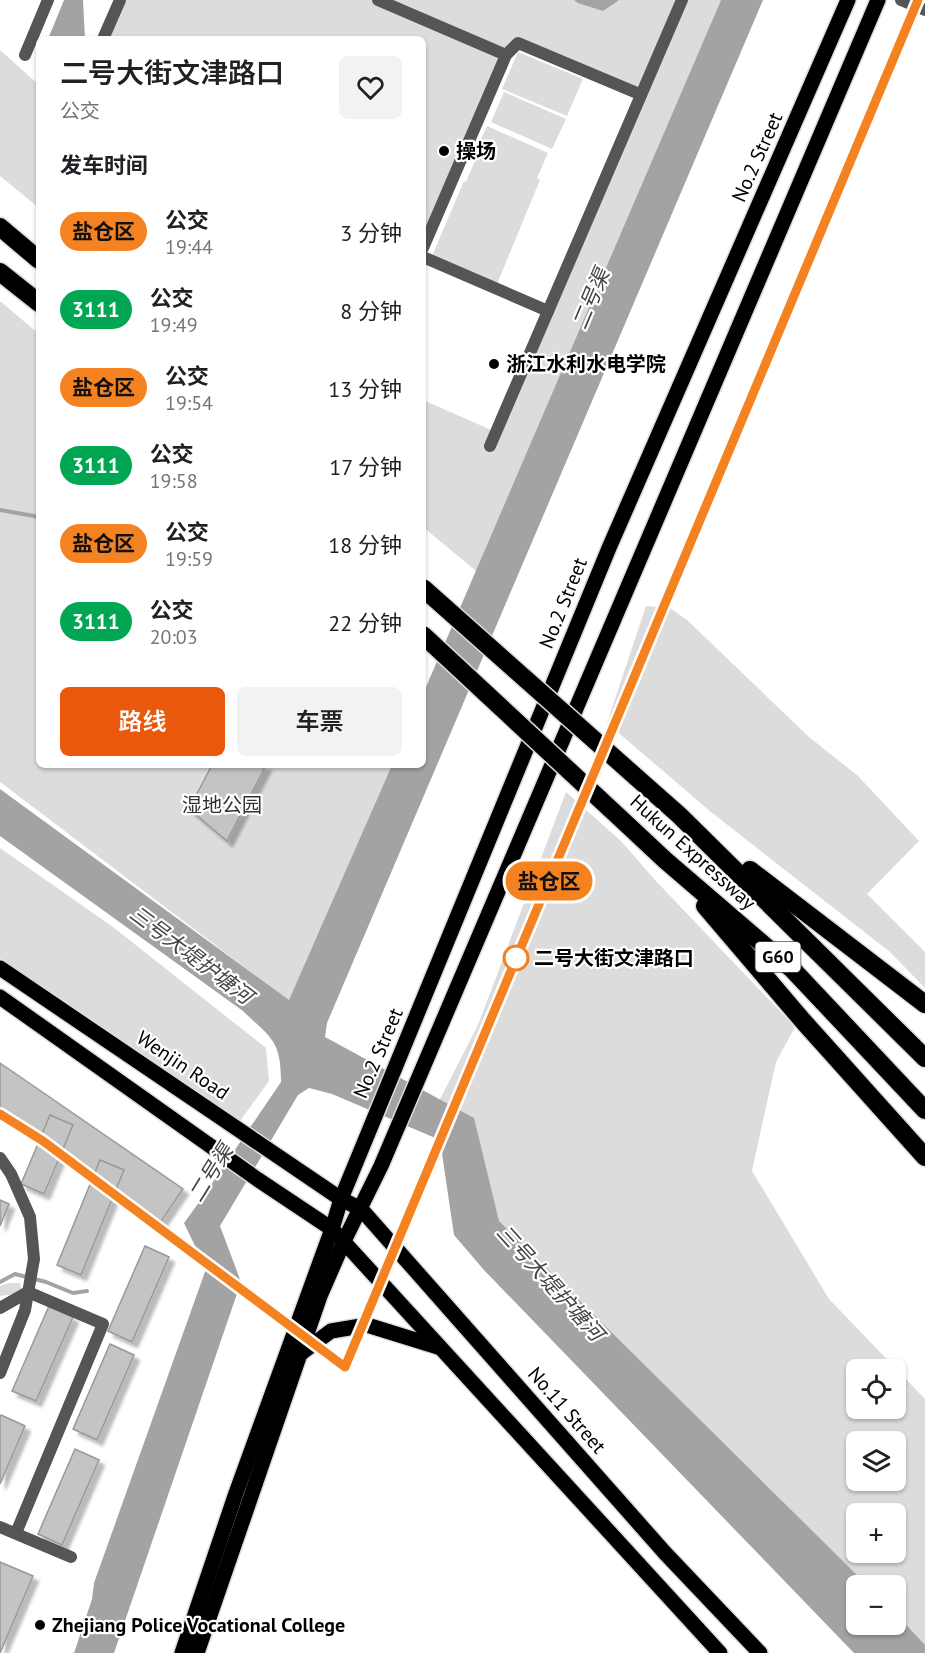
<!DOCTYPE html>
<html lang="zh">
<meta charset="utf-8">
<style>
body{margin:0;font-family:"PT Sans","Noto Sans SC",sans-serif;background:#f2f2f2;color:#202124;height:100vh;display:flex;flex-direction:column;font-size:22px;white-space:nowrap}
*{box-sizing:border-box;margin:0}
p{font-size:20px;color:#757577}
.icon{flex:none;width:33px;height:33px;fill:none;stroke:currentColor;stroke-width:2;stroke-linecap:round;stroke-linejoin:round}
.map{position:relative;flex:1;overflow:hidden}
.side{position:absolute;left:36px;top:36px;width:390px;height:732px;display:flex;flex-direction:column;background:#fff;border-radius:9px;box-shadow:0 2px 4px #0004}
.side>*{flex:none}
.badge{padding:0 12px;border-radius:20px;font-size:21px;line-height:39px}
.controls{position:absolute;left:846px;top:1359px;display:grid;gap:12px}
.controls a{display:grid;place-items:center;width:60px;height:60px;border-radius:9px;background:#fff;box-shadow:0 2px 4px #0004;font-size:30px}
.map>.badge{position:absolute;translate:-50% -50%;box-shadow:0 0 0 3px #fff}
h2{padding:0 24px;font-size:22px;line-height:54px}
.round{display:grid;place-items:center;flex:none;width:63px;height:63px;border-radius:9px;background:#f2f2f2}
.overview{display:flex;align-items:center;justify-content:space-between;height:102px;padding:0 24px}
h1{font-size:28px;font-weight:600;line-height:45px}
.button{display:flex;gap:12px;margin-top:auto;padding:12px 24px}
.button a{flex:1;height:69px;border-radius:9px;background:#ea580c;color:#fff;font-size:24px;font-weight:600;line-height:69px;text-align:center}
.button a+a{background:#f2f2f2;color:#202124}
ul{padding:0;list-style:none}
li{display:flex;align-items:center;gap:18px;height:78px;padding:0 24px}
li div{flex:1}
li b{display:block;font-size:22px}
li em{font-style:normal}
li .badge{min-width:66px;font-weight:700;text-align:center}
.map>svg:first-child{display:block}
.green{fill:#dcdcdc;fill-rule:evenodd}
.water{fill:#a3a3a3}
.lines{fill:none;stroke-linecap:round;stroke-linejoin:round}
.stream{stroke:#a3a3a3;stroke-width:4}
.building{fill:#c4c4c4;stroke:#999;stroke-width:1.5;filter:url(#shadow)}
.primary-casing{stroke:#dbdbdb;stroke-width:18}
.motorway-casing{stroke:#dbdbdb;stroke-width:21}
.minor{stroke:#555;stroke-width:12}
.primary{stroke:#000;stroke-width:15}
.motorway{stroke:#000;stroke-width:18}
.motorway-bridge-casing{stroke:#dbdbdb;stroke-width:21;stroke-linecap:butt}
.motorway-bridge{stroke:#000;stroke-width:18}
.line-casing{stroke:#fff;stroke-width:14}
.line{stroke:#f58220;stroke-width:9}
.poi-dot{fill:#000;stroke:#fff;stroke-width:2}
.stop-dot{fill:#fff;stroke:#f58220;stroke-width:3}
.labels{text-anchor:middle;stroke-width:4.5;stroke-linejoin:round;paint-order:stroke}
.shield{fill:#fff;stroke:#4c4c4c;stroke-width:1.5}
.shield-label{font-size:18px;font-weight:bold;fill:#000}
.poi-label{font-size:20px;font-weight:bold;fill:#000;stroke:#fff;text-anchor:start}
.street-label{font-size:20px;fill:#000;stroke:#fff}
.park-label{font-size:20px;fill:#333;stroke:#fff}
.stop-label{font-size:20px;font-weight:bold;fill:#000;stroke:#fff;text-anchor:start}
.water-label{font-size:21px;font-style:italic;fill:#444;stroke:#fff}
</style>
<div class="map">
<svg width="925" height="1653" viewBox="0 0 925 1653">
<defs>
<filter id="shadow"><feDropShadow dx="5.5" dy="5.5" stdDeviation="1.5" flood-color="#0004"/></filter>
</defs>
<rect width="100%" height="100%" fill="#fff"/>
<!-- green -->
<g class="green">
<path d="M 120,0 L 721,0 L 476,571 L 423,527 L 423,400 L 496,432 L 642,96 L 517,43 L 423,248 L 423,39 L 103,39 Z"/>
<path d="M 0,50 L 39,85 L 39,208 L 0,176 Z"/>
<path d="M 518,52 L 583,79 L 567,116 L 502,89 Z"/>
<path d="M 504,92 L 566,119 L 552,149 L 491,122 Z"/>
<path d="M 487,126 L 548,153 L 537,178 L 540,180 L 497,284 L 432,256 L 464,181 L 466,182 L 476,158 L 473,156 Z"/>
<path d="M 0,301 L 39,334 L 39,765 L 392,765 L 289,1001 L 0,782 Z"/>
<path d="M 646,606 L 670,608 L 687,620 L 809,737 L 858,776 L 919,841 L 867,894 L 925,952 L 925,988 L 890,952 L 711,812 L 607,723 Z"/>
<path d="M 566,792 L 622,842 L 655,880 L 795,1027 L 776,1062 L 752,1171 L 829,1299 L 925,1399 L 925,1653 L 896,1624 L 896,1586 L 856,1586 L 473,1236 L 436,1107 L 478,1025 ZM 856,1370 L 896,1370 L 896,1408 L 856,1408 ZM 856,1442 L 896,1442 L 896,1480 L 856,1480 ZM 856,1514 L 896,1514 L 896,1552 L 856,1552 Z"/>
<path d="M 0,848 L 113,927 L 266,1048 L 269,1081 L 232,1132 L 0,958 Z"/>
<path d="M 9,1283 L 20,1283 L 22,1293 L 0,1296 L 0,1286 Z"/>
</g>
<!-- water -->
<g class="water">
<path d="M 64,0 L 83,0 L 85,39 L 48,39 Z"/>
<path d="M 574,0 L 619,0 L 603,11 L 578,3 Z"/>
<path d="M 721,0 L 763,0 L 327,1023 L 325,1037 L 474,1118 L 499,1221 L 867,1585 L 856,1586 L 856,1624 L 896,1624 L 896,1614 L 925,1645 L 925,1653 L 854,1653 L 484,1270 L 454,1235 L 440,1140 L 332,1094 L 309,1088 L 298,1095 L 220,1226 L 241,1282 L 114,1653 L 74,1653 L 92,1599 L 94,1583 L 206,1269 L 184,1223 L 200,1201 L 281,1082 C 281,1040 271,1038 243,1011 L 0,836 L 0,789 L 289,1000 L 392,765 L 423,765 L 423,694 Z"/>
</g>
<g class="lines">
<!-- stream -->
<g class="stream">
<path d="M 0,510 L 34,516 L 39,518"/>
<path d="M 0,1282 L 15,1274 L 46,1282 L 73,1293 L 87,1291"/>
</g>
</g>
<!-- building -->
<g class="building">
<path d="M 212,765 L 266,765 L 227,841 L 189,809 Z"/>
<path d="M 0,1063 L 183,1189 L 160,1223 L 0,1112 Z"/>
<path d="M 50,1115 L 73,1125 L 44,1194 L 21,1184 Z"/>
<path d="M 100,1160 L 124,1170 L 81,1275 L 57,1265 Z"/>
<path d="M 0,1200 L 9,1204 L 0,1226 Z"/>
<path d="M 145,1246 L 169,1257 L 132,1342 L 108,1331 Z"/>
<path d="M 49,1306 L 73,1317 L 36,1401 L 12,1391 Z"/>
<path d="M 110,1344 L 134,1355 L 97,1440 L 73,1429 Z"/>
<path d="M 1,1415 L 25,1426 L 0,1484 L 0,1418 Z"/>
<path d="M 75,1449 L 99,1460 L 62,1545 L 38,1534 Z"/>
<path d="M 0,1562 L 33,1576 L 0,1653 Z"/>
</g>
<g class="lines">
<!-- primary casing -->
<g class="primary-casing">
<g id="primary">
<path d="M 0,968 L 341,1199 L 361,1209 L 665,1553 L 760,1653"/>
<path d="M 0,997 L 257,1179 L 332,1229 L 720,1653"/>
<path d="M 300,1354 L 331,1331 L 367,1325 L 438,1347"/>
<path d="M 182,1653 L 236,1493 L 332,1229 L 341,1199 L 609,548 L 848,0"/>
<path d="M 197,1653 L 320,1296 L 344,1241 L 381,1166 L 878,0"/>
</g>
</g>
<!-- motorway casing -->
<g class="motorway-casing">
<g id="motorway">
<path d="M 0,227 L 39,260"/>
<path d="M 0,272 L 39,303"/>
<path d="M 636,777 L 679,815 L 925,1058"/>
<path d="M 619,817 L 665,860 L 793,970 L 925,1110"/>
<path d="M 750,870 L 925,1004"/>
<path d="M 705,906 L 803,1021 L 925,1157"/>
</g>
</g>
<!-- minor -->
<g class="minor">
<path d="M 378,0 L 506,55 L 518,43 L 637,93"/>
<path d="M 901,0 L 925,10"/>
<path d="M 103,39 L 120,0"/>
<path d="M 25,55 L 48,0"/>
<path d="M 423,248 L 506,55"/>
<path d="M 423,257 L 548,311"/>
<path d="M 490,446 L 682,0"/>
<path d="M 0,1158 L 11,1174 L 30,1217 L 34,1259 L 25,1310 L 0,1373"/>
<path d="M 0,1308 L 28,1292 L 103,1324 L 16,1533"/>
<path d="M 0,1527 L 71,1557"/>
</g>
<!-- primary -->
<use href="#primary" class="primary"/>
<!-- motorway -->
<use href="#motorway" class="motorway"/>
<!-- motorway-bridge casing -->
<g class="motorway-bridge-casing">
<g id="motorway-bridge">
<path d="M 423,588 L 636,777"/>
<path d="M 423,635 L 619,817"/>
</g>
</g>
<!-- motorway-bridge -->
<use href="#motorway-bridge" class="motorway-bridge"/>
</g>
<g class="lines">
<!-- line casing -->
<g class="line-casing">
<path id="line" d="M 0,1114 L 43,1141 L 345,1367 L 918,0"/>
</g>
<!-- line -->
<use href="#line" class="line"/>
</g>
<!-- markers -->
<g class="poi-dot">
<circle cx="444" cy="151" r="6"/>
<circle cx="494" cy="364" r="6"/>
<circle cx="40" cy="1625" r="6"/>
</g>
<circle class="stop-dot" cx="516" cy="958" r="12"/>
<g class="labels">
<!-- shield labels -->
<rect class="shield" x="755.5" y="942" width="45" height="30" rx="4.5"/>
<g class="shield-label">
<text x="778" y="963">G60</text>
</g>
<!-- poi labels -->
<g class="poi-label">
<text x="456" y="158">操场</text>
<text x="506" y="371">浙江水利水电学院</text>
<text x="52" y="1632">Zhejiang Police Vocational College</text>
</g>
<!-- street labels -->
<g class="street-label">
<text transform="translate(757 157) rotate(-66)" y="7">No.2 Street</text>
<text transform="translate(563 603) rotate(-68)" y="7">No.2 Street</text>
<text transform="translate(693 852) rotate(42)" y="7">Hukun Expressway</text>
<text transform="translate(378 1053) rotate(-67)" y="7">No.2 Street</text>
<text transform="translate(183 1065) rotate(34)" y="7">Wenjin Road</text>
<text transform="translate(567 1410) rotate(49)" y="7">No.11 Street</text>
</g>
<!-- park labels -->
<g class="park-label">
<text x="222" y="812">湿地公园</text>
</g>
<!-- stop labels -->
<g class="stop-label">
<text x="534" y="965">二号大街文津路口</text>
</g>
<!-- water labels -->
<g class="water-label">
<text transform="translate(591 299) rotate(-67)" y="7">二号渠</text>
<text transform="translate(191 955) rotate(37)" y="7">三号大堤护塘河</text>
<text transform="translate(211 1173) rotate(-58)" y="7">二号渠</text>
<text transform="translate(550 1283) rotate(48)" y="7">三号大堤护塘河</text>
</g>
</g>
</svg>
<div class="controls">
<a><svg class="icon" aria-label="locate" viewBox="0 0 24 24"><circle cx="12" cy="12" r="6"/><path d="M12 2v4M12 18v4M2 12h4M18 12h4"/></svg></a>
<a><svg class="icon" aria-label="layers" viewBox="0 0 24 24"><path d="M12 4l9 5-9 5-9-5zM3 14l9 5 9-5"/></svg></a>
<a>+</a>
<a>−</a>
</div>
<b class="badge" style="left:549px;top:881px;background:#f58220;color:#111">盐仓区</b>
<section class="side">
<div class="overview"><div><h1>二号大街文津路口</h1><p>公交</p></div><a class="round"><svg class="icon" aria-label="heart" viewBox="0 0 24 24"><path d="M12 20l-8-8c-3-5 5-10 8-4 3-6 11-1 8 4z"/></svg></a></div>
<h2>发车时间</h2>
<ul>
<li><span class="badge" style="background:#f58220;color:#111">盐仓区</span><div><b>公交</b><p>19:44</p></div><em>3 分钟</em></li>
<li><span class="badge" style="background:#00a651;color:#fff">3111</span><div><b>公交</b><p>19:49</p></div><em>8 分钟</em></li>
<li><span class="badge" style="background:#f58220;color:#111">盐仓区</span><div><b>公交</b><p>19:54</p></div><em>13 分钟</em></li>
<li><span class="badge" style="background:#00a651;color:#fff">3111</span><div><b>公交</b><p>19:58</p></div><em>17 分钟</em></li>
<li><span class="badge" style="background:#f58220;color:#111">盐仓区</span><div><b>公交</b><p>19:59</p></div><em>18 分钟</em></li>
<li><span class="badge" style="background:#00a651;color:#fff">3111</span><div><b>公交</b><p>20:03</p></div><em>22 分钟</em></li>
</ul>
<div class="button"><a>路线</a><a>车票</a></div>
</section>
</div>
